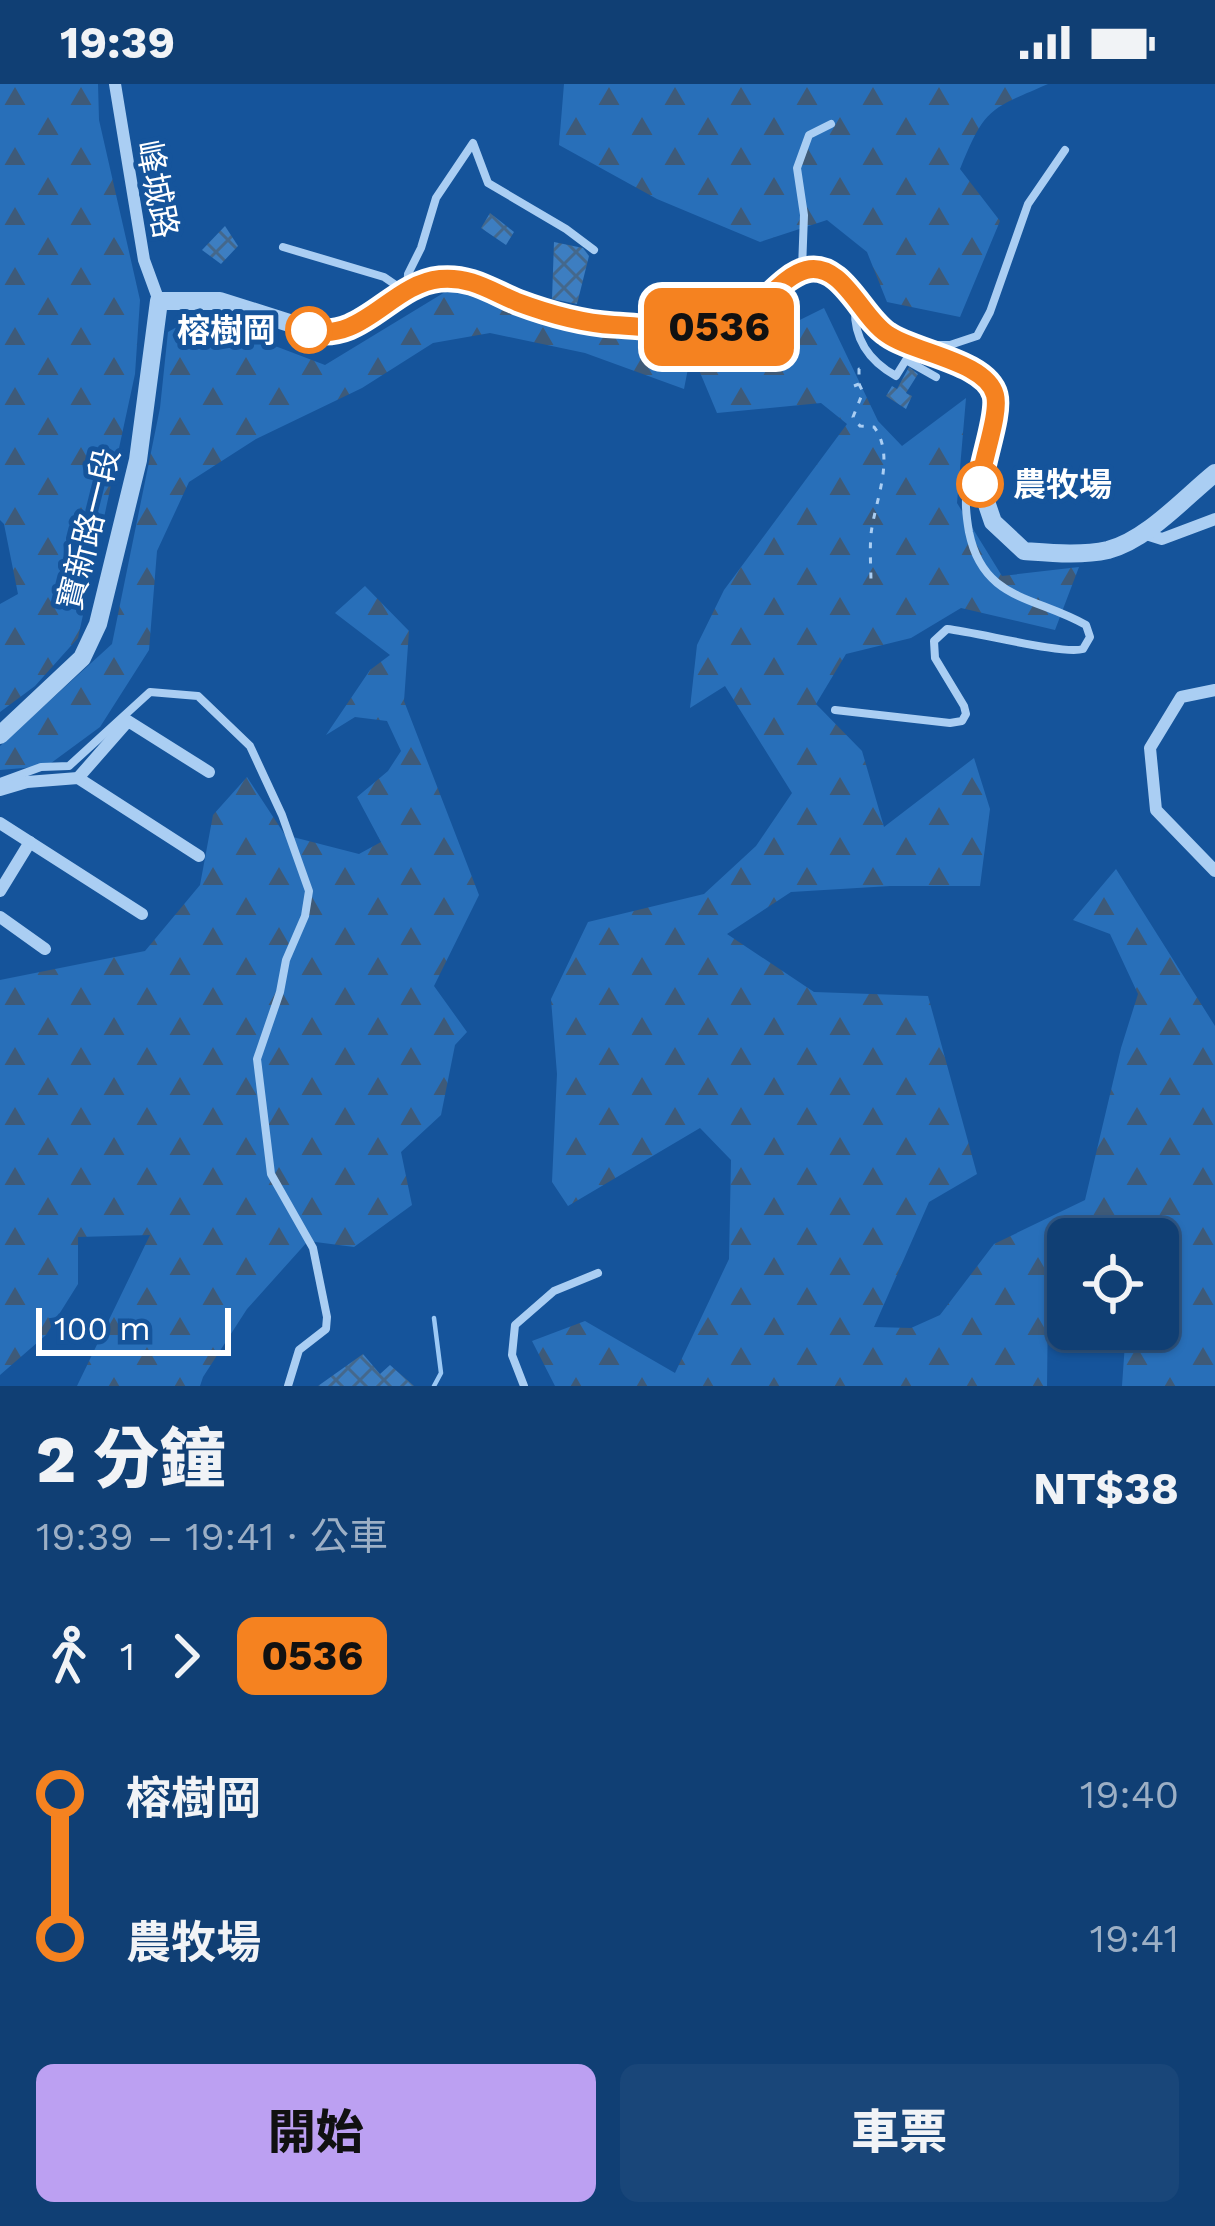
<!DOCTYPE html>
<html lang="zh-TW">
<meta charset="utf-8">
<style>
body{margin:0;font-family:"Work Sans","Noto Sans TC",sans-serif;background:#194679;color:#f1f3f6;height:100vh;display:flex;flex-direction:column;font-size:45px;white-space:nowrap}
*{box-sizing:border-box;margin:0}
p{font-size:39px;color:#9cafc5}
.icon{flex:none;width:66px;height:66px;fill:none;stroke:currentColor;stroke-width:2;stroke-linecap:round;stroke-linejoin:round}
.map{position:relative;height:1302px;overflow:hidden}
.sheet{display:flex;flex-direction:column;background:#103f74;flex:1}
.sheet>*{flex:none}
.badge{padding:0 24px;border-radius:18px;font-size:42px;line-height:78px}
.fabs{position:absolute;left:1047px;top:1134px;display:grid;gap:24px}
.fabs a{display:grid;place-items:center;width:132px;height:132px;border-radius:18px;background:#103f74;box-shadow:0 3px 9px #0004,0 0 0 3px #305886;font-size:60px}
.scale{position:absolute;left:36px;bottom:30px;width:195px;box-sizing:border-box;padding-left:12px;border:6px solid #fff;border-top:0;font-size:33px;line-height:42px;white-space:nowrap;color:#fff;-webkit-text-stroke:9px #15549b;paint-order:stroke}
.map>.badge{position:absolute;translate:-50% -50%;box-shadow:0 0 0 6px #fff}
.legs{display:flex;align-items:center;gap:18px;height:132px;padding:0 36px;font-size:39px}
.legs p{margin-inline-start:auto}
.headline{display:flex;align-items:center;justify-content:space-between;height:204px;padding:0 36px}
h1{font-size:66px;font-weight:800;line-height:90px}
.button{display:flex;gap:24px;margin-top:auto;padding:24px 36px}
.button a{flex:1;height:138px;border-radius:18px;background:#bca0f2;color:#111;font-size:48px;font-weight:800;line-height:138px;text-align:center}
.button a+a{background:#194679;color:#f1f3f6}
ul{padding:0 36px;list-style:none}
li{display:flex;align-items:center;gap:42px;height:144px;font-size:45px}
li i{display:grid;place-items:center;width:18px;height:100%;margin:0 15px;background:currentColor}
li i::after{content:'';width:30px;height:30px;margin:-15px;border:9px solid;border-radius:50%;background:#103f74}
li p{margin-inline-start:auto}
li:first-child i{background:linear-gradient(#0000 50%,currentColor 0)}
li:last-child i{background:linear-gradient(currentColor 50%,#0000 0)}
.status{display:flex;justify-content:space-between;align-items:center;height:84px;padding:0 60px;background:#103f74;direction:ltr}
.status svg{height:33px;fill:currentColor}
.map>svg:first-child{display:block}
.forest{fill:url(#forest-firs)}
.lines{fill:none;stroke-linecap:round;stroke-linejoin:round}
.stream{stroke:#9cc9f5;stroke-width:4.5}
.building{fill:url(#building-cross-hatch)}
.path{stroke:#aacef3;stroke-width:3;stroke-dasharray:6 9;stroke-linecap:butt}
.service{stroke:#aacef3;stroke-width:8}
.minor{stroke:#aacef3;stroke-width:12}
.tertiary{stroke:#aacef3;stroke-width:18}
.line-1-casing{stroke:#fff;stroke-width:27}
.line-1{stroke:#f58220;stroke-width:18}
.stop-1-dot{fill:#fff;stroke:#f58220;stroke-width:6}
.labels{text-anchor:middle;stroke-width:10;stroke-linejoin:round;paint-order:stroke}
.street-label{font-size:33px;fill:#fff;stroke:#15549b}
.stop-label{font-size:33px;font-weight:bold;fill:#fff;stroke:#15549b;text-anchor:end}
</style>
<div class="status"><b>19:39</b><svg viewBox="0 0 49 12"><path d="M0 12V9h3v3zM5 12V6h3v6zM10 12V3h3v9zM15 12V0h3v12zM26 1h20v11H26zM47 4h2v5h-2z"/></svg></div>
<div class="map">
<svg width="1215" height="1302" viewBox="0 0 1215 1302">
<defs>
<pattern id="forest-firs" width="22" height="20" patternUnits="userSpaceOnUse" patternTransform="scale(3)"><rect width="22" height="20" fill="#286fb9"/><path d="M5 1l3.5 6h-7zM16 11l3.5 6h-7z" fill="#3e5a78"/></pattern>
<pattern id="building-cross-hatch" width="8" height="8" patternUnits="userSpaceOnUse" patternTransform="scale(3)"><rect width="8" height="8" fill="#3d7ec1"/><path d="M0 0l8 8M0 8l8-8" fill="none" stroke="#44688c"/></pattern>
</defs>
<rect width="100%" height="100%" fill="#15549b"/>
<!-- forest -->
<g class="forest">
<path d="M 0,0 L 98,0 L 99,36 L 140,216 L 135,290 L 78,554 L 35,602 L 0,628 L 0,520 L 18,510 L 4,440 L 0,436 Z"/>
<path d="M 564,0 L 1048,0 C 988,26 985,24 960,85 L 1000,137 L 960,233 L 887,218 L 867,168 L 827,136 L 760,158 L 657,115 L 559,61 Z"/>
<path d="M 450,205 L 556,243 L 674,254 L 692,264 L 684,305 L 585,269 L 490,249 L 433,259 L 362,304 L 256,355 L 189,398 L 157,467 L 149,566 L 100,643 L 47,682 L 0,686 L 0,662 L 112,560 L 160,324 L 168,248 L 196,232 L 325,281 Z"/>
<path d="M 824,224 L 878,337 L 902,362 L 966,314 L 957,419 L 1002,492 L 1079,483 L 1055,546 L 961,524 L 911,554 L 846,570 L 816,620 L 862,667 L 884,743 L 974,674 L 990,725 L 980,802 L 890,802 L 791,808 L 727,850 L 814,908 L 928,912 L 977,1090 L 929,1118 L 874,1243 L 911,1244 L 940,1231 L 994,1160 L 1085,1116 L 1121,964 L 1138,910 L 1110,850 L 1073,836 L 1116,785 L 1215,942 L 1215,1302 L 1122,1302 L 1126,1245 L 1158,1245 L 1158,1155 L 1068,1155 L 1068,1216 L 1048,1218 L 1047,1302 L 555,1302 L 532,1257 L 585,1237 L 675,1289 L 729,1175 L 731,1076 L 700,1044 L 568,1122 L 552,1098 L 557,990 L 551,915 L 588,838 L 704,810 L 756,762 L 792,709 L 725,602 L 690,624 L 697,561 L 724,506 L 847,340 L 821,319 L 717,329 L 699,286 Z"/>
<path d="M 365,502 L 409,547 L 404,617 L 479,811 L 434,902 L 467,948 L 455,961 L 441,1031 L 401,1068 L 412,1121 L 354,1163 L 308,1157 L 247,1225 L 203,1293 L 200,1302 L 77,1302 L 150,1151 L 78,1153 L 78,1200 L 46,1251 L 0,1291 L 0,896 L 145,867 L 200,801 L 213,731 L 247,693 L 285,751 L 359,770 L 381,758 L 357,713 L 388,687 L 401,667 L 387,637 L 355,633 L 326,651 L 370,586 L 390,571 L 335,529 Z"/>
</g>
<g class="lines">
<!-- stream -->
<path class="stream" d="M 434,1302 L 441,1289 L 434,1234"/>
</g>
<!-- building -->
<g class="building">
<path d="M 490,129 L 514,148 L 506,161 L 481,144 Z"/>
<path d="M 225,142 L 238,162 L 221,180 L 202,166 Z"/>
<path d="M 554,158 L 583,164 L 589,172 L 577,220 L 552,215 Z"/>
<path d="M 909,283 L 918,290 L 906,309 L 912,312 L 906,325 L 886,312 L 892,302 L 897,305 Z"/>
<path d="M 363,1270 L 380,1290 L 390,1281 L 414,1302 L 318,1302 Z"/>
</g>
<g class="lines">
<!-- path -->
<g class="path">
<path d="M 859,300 L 863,308 L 853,333 L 860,342 L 874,343 C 895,370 877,413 872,443 C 869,460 871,483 871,500"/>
<path d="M 854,302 L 859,300 L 859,285 L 866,285"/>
</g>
<!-- service -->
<g class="service">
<path d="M 283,163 L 384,193 L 406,208"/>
<path d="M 802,185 L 804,131 L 797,84 L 809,51 L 831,40"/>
<path d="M 407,208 L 408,190 L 421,164 L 436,114 L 473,59 L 488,99 L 566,145 L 594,166"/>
<path d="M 855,225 C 854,256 869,277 896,292 L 906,276 L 936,293"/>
<path d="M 924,261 L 950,261 L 977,252 L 990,228 L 1028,120 L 1065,66"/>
<path d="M 835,626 L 950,639 L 962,637 L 966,630 L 964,622 L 935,574 L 934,557 L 947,545 C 977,548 1063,571 1083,565 L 1090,553 L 1086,541 C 1035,512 983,517 969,448 C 965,425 963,406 975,385"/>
<path d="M 0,698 L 41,683 L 69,682 L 150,608 L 198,612 L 250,662 L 282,731 L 309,807 L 305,832 L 286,876 L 280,908 L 257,975 L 271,1090 L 313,1164 L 327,1233 L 326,1245 L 299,1266 L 288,1302"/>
<path d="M 524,1302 L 512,1271 L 515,1241 L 554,1207 L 598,1189"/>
</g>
<!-- minor -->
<g class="minor">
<path d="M 115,0 L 144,176 L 159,217"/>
<path d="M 1143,449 L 1162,455 L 1215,435"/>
<path d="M 1215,606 L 1181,613 L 1150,664 L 1156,726 L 1215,787"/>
<path d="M 78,694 L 128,637 L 209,688"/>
<path d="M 0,706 L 27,698 L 78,694 L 199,772"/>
<path d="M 0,739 L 142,830"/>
<path d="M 0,807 L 30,758"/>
<path d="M 0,833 L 45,865"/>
</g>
<!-- tertiary -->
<path class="tertiary" d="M 0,651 L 82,574 L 98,540 L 138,376 L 159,217 L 220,217 L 321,249 L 353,244 L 407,209 L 436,195 L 469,196 L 571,236 L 715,244 L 745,231 L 802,186 L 823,185 L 841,197 L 871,238 L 891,253 L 979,290 L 995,308 L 996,327 L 982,373 L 980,400 L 993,438 L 1024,467 C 1051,469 1081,472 1108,466 C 1147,456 1184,414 1215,389"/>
</g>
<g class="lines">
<!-- line-1 casing -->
<g class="line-1-casing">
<path id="line-1" d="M 309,246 C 362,260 391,200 440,195 C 470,192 491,207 517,218 C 549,230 580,239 614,241 C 658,243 709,255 748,230 C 766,218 785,191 806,186 C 842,177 861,233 887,250 C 913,269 986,277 995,311 C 1000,330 982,376 980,400"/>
</g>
<!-- line-1 -->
<use href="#line-1" class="line-1"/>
</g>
<!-- markers -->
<g class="stop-1-dot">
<circle cx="309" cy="246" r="21"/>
<circle cx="980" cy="400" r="21"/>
</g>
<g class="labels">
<!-- street labels -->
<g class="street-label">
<text transform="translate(158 105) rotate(79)" y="12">峰城路</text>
<text transform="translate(88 445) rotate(-76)" y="12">寶新路一段</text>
</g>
<!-- stop labels -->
<g class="stop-label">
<text x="276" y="258">榕樹岡</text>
<text x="1013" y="412" text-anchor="start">農牧場</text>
</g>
</g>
</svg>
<div class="fabs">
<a><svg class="icon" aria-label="locate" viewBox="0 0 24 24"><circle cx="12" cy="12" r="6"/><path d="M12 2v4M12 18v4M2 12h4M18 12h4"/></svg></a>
</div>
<div class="scale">100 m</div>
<b class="badge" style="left:719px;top:243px;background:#f58220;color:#111">0536</b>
</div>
<section class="sheet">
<div class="headline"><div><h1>2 分鐘</h1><p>19:39 – 19:41 · 公車</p></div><b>NT$38</b></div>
<div class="legs"><svg class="icon" aria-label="walk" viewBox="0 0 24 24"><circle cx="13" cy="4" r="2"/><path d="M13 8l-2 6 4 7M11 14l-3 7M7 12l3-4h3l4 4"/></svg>1<svg class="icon" aria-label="forward" viewBox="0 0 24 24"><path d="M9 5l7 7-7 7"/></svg><b class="badge" style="background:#f58220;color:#111">0536</b></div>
<ul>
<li><i style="color:#f58220"></i><b>榕樹岡</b><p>19:40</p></li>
<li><i style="color:#f58220"></i><b>農牧場</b><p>19:41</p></li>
</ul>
<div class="button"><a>開始</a><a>車票</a></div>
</section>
